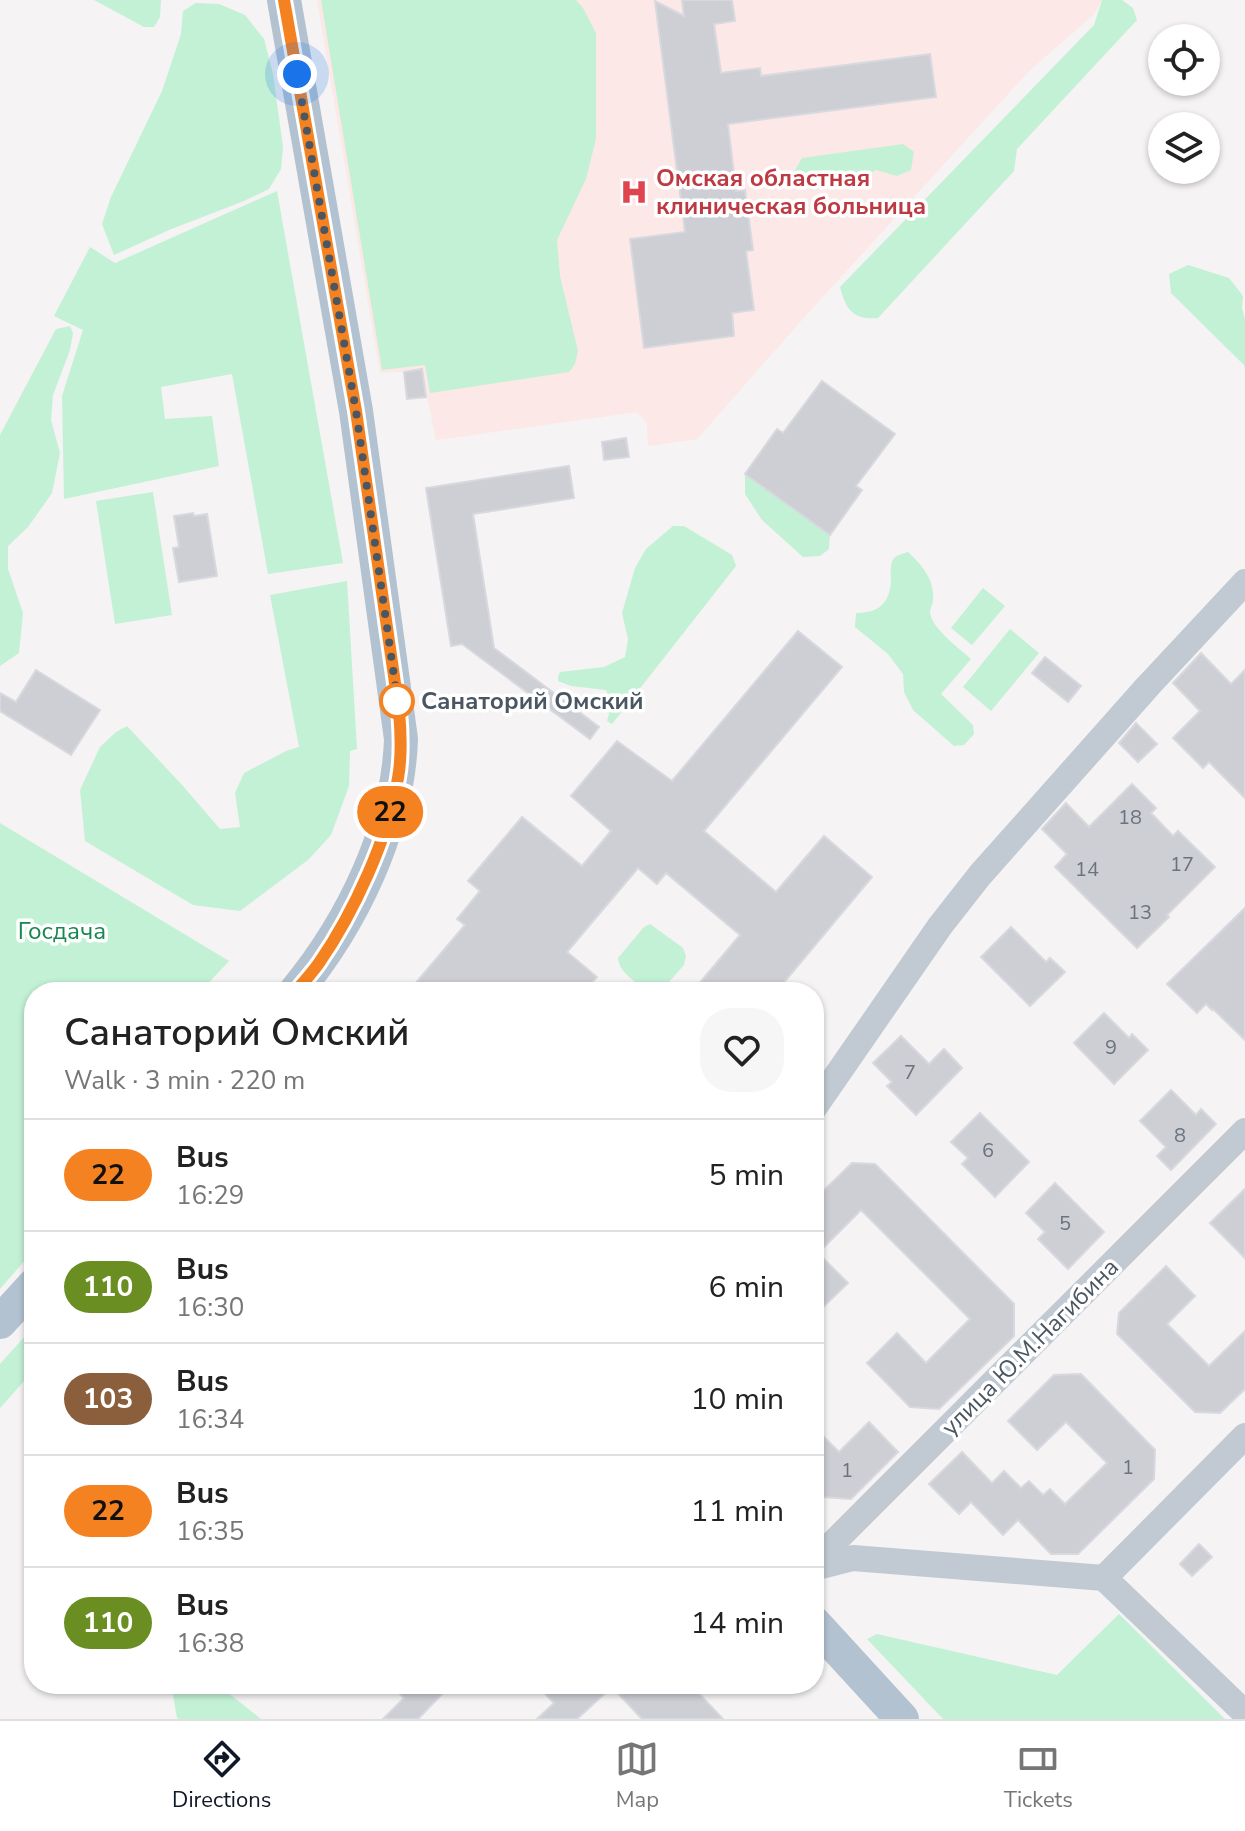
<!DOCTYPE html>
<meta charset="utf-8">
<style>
body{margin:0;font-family:"Nunito Sans",sans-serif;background:#f6f6f6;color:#222;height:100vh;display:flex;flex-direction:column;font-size:30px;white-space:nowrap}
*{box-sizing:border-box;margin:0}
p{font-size:26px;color:#767676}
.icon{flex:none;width:44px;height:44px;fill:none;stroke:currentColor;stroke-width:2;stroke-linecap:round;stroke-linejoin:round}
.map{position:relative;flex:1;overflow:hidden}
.panel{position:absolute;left:24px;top:982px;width:800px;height:712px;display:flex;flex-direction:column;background:#fff;border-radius:32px;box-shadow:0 2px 6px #0004}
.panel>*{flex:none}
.badge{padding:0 16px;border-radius:26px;font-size:28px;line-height:52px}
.buttons{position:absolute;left:1148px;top:24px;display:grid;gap:16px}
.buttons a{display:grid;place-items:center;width:72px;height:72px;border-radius:50%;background:#fff;box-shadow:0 2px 6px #0004;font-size:40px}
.you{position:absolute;width:40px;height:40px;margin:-20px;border:6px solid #fff;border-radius:50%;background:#1a73e8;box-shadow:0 0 0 12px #1a73e833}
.map>.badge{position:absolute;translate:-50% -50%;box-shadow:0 0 0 4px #fff}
.round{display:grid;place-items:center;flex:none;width:84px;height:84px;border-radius:32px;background:#f6f6f6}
.overview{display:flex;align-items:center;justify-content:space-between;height:136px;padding:0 40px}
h1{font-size:38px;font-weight:600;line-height:60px}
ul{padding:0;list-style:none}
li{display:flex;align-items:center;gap:24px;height:112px;padding:0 40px;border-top:2px solid #e0e0e0}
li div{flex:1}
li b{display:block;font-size:30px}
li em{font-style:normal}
li .badge{min-width:88px;font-weight:700;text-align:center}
.tabs{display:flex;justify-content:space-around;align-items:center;height:112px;border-top:2px solid #e0e0e0;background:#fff;font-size:22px;color:#767676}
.tabs a{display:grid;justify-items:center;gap:4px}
.tabs .selected{color:#111827}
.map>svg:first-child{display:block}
.medical{fill:#fce8e6}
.green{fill:#c3f1d5}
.building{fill:#cdcfd5;stroke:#d7d9de;stroke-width:2}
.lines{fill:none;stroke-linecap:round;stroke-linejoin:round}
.minor{stroke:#c1cad2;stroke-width:26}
.major{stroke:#b3c2d1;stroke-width:34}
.line-casing{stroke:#fff;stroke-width:18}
.line{stroke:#f58220;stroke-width:12}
.walk{stroke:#4a5661;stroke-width:8;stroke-dasharray:0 14.4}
.stop-dot{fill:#fff;stroke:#f58220;stroke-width:4}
.labels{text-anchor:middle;stroke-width:7;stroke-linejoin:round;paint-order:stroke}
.number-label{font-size:20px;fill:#6b747e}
.health-label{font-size:24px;font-weight:bold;fill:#be3a42;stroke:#fff;text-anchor:start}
.stop-label{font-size:24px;font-weight:bold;fill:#4a5661;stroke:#fff;text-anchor:start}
.park-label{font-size:24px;fill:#17864f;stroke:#fff}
.street-label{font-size:24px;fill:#4a5661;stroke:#fff}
</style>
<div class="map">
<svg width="1245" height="1719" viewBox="0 0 1245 1719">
<rect width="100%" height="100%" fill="#f5f3f3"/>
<!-- medical -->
<path class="medical" d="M 317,0 L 1102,0 L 1093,15 L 1028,72 L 809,312 L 697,439 L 648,446 L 647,423 L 637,412 L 436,440 L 422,370 L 380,373 Z"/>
<!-- green -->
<g class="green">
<path d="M 94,0 L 161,0 L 160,17 L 154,27 L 144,27 Z"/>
<path d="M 321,0 L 576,0 L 583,8 L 596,33 L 596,139 L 586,179 L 557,240 L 560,276 L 578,351 L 575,364 L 569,372 L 430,393 L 425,365 L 382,370 Z"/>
<path d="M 1102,0 L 1122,0 L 1133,8 L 1137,20 L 1017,149 L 1014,171 L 878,318 C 853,320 846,310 840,287 L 1094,25 Z"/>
<path d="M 196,3 L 219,4 L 245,15 L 264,39 L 273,74 L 283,147 L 281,169 L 269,189 L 244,201 L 169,230 L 114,255 L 102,224 L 111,197 L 162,91 L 181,34 L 183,11 Z"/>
<path d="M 903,144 L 914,152 L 911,170 L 897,176 L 876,170 L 854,183 L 811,190 L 799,183 L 795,170 L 802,158 Z"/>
<path d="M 277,191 L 343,563 L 268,574 L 232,374 L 161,387 L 165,419 L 212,416 L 219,466 L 64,499 L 62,396 L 83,330 L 54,316 L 90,247 L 115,263 Z"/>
<path d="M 1188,265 L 1229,278 L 1243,296 L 1242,308 L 1245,319 L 1245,369 L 1244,365 L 1171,293 L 1169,274 Z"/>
<path d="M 70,326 L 73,333 L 70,350 L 53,395 L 51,420 L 60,453 L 52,493 L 28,527 L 8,546 L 8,569 L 23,613 L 19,653 L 0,666 L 0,435 L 56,329 Z"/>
<path d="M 745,474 L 830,535 L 829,549 L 820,556 L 803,557 L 762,520 L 745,494 Z"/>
<path d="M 153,492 L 172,615 L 115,624 L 96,501 Z"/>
<path d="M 673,526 L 684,526 L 732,555 L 736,566 L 612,724 L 607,721 L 612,703 L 606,690 L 571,686 L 558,681 L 558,677 L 560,672 L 604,667 L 625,657 L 628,639 L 622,613 L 635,568 L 646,549 Z"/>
<path d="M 908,552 C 922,565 935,580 933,600 C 933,605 930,608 930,612 C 931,628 960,649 971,659 L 941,694 L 973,725 L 974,734 L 964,745 L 954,746 L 913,710 L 904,692 L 903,674 L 888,654 L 855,627 L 856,613 C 877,613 889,605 891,582 C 891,577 890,567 892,562 C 894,555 902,554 908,552 Z"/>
<path d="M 347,581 L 357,749 L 350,751 L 349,786 L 331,835 L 308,860 L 240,911 L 193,905 L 85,841 L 80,790 L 100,747 L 116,732 L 127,726 L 183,786 L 220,829 L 240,827 L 235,793 L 244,773 L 286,751 L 299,747 L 270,595 Z"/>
<path d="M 983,588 L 1005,606 L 972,645 L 951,628 Z"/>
<path d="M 1010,629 L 1039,653 L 991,711 L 963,687 Z"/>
<path d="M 0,823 L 229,961 L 200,992 L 34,992 L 34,1250 L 0,1289 Z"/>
<path d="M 650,924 L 683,948 L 686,956 L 684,965 L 660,992 L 648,992 L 645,990 C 635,981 619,972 618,958 L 644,927 Z"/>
<path d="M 34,1326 L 34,1370 L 0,1408 L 0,1364 Z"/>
<path d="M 1119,1614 L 1225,1719 L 943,1719 L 867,1639 L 877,1634 L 1057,1675 Z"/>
<path d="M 171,1684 L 217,1684 L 261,1719 L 179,1719 L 177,1718 Z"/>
</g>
<!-- building -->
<g class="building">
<path d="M 682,0 L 732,0 L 735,21 L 714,24 L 721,73 L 760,68 L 761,76 L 930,54 L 936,97 L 728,124 L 736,191 L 745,190 L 753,250 L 746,251 L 754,310 L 732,313 L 734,336 L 644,348 L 630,239 L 685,232 L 655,1 L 684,16 Z"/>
<path d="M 422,369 L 426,397 L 407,399 L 404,372 Z"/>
<path d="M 822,381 L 895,434 L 856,486 L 862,490 L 830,535 L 745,474 L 777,429 L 783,433 Z"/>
<path d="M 626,438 L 629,457 L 604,460 L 602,442 Z"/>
<path d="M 569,466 L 574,498 L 473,514 L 494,648 L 599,727 L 590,739 L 462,644 L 451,646 L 426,488 Z"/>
<path d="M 193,513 L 194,516 L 207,514 L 217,576 L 179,582 L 173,548 L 179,547 L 174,516 Z"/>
<path d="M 798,631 L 842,667 L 704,831 L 776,892 L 824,836 L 872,877 L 776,992 L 692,992 L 740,935 L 666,873 L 657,884 L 638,868 L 567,952 L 597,977 L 584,992 L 408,992 L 465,925 L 457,919 L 480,891 L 468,881 L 522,817 L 582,866 L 611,831 L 571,796 L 617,741 L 672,781 Z"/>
<path d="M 1201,653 L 1231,684 L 1245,670 L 1245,798 L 1209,762 L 1203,768 L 1173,738 L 1200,711 L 1173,683 Z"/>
<path d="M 1045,657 L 1081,686 L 1068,702 L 1032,673 Z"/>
<path d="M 36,670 L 100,710 L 71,755 L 0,711 L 0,693 L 16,702 Z"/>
<path d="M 1136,723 L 1157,744 L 1138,762 L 1119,743 Z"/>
<path d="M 1132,784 L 1156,808 L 1151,813 L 1173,836 L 1178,831 L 1215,867 L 1167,915 L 1169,917 L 1137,948 L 1055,867 L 1067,854 L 1042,829 L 1066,803 L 1089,827 Z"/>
<path d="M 1245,908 L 1245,1040 L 1213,1009 L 1212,1010 L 1206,1004 L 1197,1013 L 1167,984 Z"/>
<path d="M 1011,927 L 1046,962 L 1050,958 L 1065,972 L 1030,1006 L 981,957 Z"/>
<path d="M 1104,1013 L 1129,1038 L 1132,1034 L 1148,1050 L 1114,1084 L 1074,1043 Z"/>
<path d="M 901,1036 L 929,1064 L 944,1049 L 962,1068 L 916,1115 L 887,1086 L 892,1082 L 873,1063 Z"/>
<path d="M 1171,1090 L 1196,1115 L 1201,1109 L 1216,1124 L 1171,1170 L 1157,1156 L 1166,1147 L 1140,1121 Z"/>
<path d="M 980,1113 L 1029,1162 L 995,1197 L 962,1164 L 968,1158 L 951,1142 Z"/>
<path d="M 852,1163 L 875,1164 L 1014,1304 L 1014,1336 L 939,1409 L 910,1407 L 867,1363 L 897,1333 L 926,1363 L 970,1319 L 861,1210 L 818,1253 L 848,1283 L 814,1316 L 814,1200 Z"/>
<path d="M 1055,1183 L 1104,1232 L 1068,1269 L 1038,1239 L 1045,1232 L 1026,1213 Z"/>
<path d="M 1245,1189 L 1245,1258 L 1210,1223 Z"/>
<path d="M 1166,1266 L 1195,1296 L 1167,1324 L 1209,1366 L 1245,1331 L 1245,1389 L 1220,1413 L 1195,1412 L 1117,1334 L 1119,1313 Z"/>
<path d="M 1081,1374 L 1155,1450 L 1154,1479 L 1078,1554 L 1051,1554 L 1018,1520 L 1003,1535 L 971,1502 L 959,1514 L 929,1484 L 962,1452 L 992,1483 L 1004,1471 L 1021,1488 L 1029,1481 L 1043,1495 L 1050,1489 L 1065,1504 L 1107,1463 L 1066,1422 L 1037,1450 L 1008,1421 L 1054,1375 Z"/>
<path d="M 869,1422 L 898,1452 L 851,1499 L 823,1497 L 814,1488 L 814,1427 L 839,1452 Z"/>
<path d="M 1199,1544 L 1212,1557 L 1192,1576 L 1180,1564 Z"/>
<path d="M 390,1684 L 438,1684 L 445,1691 L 418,1719 L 383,1719 L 404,1698 Z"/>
<path d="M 536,1684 L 690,1684 L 723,1719 L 642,1719 L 612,1687 L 577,1719 L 537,1719 L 554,1703 Z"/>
</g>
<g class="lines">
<!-- minor -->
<g class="minor">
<path d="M 814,1108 L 940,926 L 980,875 L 1148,686 L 1245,582"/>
<path d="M 814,1562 L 1245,1131"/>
<path d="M 814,1568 L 853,1558 L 1104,1578 L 1245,1713"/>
<path d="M 1104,1578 L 1245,1436"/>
</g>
<!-- major -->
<g class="major">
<path d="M 284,0 L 356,411 L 401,739 C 398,829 352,923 295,992"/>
<path d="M 0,1322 L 34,1285"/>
<path d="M 814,1623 L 902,1719"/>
</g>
</g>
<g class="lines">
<!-- line casing -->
<g class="line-casing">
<path id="line" d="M 284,0 L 356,411 L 399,711 C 401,733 402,756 398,778 C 389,837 353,914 319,963 C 312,973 303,983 295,992"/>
</g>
<!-- line -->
<use href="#line" class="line"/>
<!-- walk -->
<path class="walk" d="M 297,74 L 356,411 L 399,711 L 397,701"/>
</g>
<!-- icons -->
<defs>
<g id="hospital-bare" transform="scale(2.16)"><path d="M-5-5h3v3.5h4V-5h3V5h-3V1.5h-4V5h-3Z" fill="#e0444e" stroke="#fff" stroke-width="2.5" paint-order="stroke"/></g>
</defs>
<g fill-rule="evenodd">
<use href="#hospital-bare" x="634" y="192"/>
</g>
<!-- markers -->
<circle class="stop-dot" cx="397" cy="701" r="16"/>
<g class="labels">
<!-- number labels -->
<g class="number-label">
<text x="1130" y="824">18</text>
<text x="1182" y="871">17</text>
<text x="1087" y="876">14</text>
<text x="1140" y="919">13</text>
<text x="1111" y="1054">9</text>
<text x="910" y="1079">7</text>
<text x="1180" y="1142">8</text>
<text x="988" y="1157">6</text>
<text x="1065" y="1230">5</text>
<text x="1128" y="1474">1</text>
<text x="847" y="1477">1</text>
</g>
<!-- health labels -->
<g class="health-label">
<text x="656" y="186">Омская областная<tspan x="656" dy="28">клиническая больница</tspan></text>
</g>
<!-- stop labels -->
<g class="stop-label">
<text x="421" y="709">Санаторий Омский</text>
</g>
<!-- park labels -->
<g class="park-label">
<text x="62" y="939">Госдача</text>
</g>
<!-- street labels -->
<g class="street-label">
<text transform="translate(1030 1347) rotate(-45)" y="8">улица Ю.М.Нагибина</text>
</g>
</g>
</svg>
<div class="buttons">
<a><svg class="icon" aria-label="locate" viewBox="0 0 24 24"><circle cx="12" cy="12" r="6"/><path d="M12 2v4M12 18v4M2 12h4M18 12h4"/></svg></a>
<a><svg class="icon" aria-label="layers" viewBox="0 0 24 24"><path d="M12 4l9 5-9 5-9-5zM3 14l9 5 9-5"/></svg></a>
</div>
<div class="you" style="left:297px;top:74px"></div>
<b class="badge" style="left:390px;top:812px;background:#f58220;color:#111">22</b>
<section class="panel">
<div class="overview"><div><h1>Санаторий Омский</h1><p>Walk · 3 min · 220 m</p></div><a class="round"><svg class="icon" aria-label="heart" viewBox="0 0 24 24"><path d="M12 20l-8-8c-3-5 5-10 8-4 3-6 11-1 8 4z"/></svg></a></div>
<ul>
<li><span class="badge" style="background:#f58220;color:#111">22</span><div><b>Bus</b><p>16:29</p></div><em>5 min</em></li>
<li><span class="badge" style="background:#6b8e23;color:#fff">110</span><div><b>Bus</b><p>16:30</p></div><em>6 min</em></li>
<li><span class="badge" style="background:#8b5e3c;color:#fff">103</span><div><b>Bus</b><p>16:34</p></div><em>10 min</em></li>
<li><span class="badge" style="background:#f58220;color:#111">22</span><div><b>Bus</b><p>16:35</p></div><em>11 min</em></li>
<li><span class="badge" style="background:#6b8e23;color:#fff">110</span><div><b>Bus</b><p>16:38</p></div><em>14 min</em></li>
</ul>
</section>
</div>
<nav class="tabs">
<a class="selected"><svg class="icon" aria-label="directions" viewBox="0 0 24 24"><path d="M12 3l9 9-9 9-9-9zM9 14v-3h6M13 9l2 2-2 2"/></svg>Directions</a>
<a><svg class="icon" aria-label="map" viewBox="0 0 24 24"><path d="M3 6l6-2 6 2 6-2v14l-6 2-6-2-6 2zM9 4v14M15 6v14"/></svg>Map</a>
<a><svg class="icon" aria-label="tickets" viewBox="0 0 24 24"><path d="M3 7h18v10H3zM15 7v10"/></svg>Tickets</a>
</nav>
